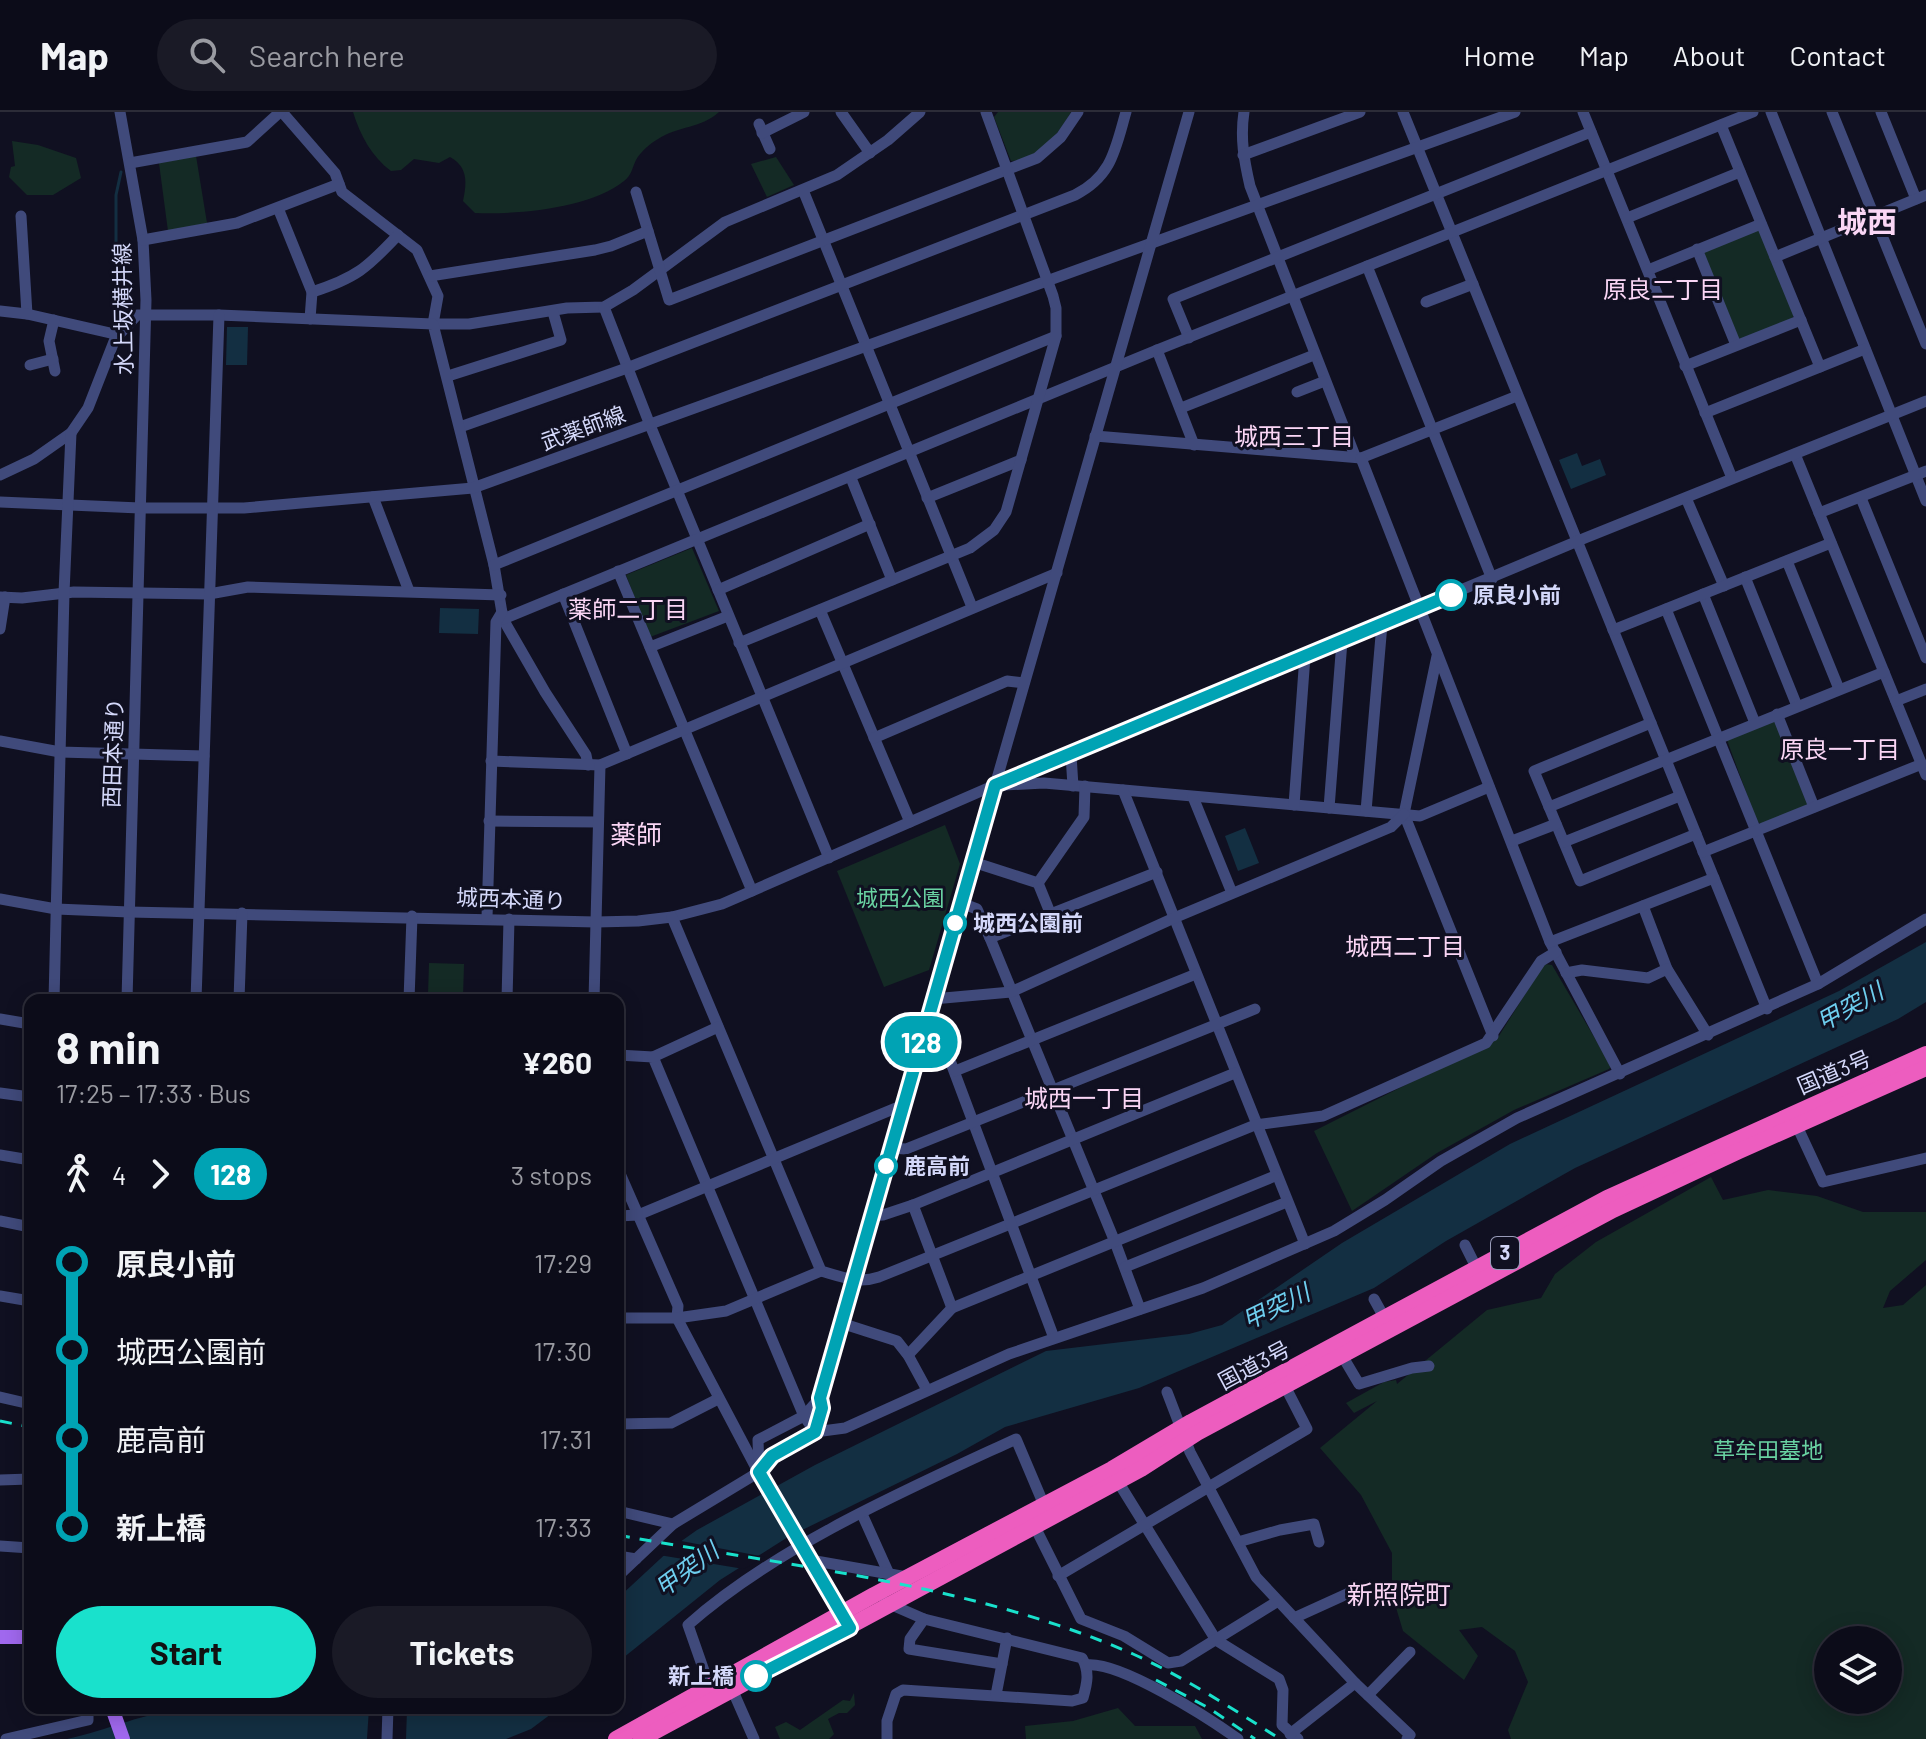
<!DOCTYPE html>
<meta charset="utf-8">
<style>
body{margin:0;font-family:Barlow,"Noto Sans JP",sans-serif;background:#1a1a26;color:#f1f3f6;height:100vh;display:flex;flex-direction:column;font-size:30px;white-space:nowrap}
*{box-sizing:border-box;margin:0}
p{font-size:26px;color:#9a9ba2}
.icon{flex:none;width:44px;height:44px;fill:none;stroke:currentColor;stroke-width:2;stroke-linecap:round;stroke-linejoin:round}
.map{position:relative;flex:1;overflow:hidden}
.details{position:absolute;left:24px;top:882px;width:600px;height:720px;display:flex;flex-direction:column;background:#0c0c19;border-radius:16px;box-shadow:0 4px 20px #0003,0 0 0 2px #2c2c38}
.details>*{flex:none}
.badge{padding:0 16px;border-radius:26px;font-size:28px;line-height:52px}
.controls{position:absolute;left:1814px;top:1514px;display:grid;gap:16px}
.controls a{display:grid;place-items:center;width:88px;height:88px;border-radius:50%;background:#0c0c19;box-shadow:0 4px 20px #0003,0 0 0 2px #2c2c38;font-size:40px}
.map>.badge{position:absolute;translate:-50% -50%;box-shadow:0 0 0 4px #fff}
.legs{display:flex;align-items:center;gap:12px;height:88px;padding:0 32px;font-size:26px}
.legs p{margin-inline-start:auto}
.summary{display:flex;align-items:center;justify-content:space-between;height:136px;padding:0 32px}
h1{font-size:44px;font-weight:700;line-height:60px}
.cta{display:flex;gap:16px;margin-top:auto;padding:16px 32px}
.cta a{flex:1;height:92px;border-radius:48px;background:#19e1cc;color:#111;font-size:32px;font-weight:700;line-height:92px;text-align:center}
.cta a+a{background:#1a1a26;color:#f1f3f6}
ul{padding:0 32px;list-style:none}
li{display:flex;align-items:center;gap:28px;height:88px;font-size:30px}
li i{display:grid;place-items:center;width:12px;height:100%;margin:0 10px;background:currentColor}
li i::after{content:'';width:20px;height:20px;margin:-10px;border:6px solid;border-radius:50%;background:#0c0c19}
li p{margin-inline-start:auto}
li:first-child i{background:linear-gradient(#0000 50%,currentColor 0)}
li:last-child i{background:linear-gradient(currentColor 50%,#0000 0)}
header{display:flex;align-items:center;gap:48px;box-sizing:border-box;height:112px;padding:0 40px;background:#0c0c19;border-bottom:2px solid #2c2c38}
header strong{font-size:38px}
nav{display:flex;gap:44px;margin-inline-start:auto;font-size:28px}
.search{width:560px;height:72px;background:#1a1a26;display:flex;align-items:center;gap:20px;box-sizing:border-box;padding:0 28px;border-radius:44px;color:#9a9ba2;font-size:30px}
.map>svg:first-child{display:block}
.green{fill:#142a25;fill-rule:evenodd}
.water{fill:#132f42}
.pier{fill:#101021}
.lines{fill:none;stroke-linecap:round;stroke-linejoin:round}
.stream{stroke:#132f42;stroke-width:3}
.minor{stroke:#404a7b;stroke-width:11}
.major{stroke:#a068ee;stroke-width:14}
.highway{stroke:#ed5dbf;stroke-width:16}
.rail{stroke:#19e1cc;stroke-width:3;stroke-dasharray:12 10;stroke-linecap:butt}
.line-1-casing{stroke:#fff;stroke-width:18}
.line-1{stroke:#00a3b4;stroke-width:12}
.stop-1-dot{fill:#fff;stroke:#00a3b4;stroke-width:4}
.labels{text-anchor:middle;stroke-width:6;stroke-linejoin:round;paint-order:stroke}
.shield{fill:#101021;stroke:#999cb9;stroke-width:2}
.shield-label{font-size:20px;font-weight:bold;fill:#d4d8fa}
.street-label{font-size:22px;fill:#d4d8fa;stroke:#101021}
.stop-label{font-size:22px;font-weight:bold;fill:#d4d8fa;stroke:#101021;text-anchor:start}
.park-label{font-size:22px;fill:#69d2a2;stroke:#101021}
.neighbourhood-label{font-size:24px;fill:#fad6f5;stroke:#101021}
.water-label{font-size:24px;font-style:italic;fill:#6eceef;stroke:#101021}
.quarter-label{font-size:26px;fill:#fad6f5;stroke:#101021}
.district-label{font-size:30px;font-weight:bold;fill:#fad6f5;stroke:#101021}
</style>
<header>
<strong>Map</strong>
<div class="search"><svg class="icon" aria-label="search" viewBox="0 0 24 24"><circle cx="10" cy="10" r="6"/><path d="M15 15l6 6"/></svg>Search here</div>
<nav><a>Home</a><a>Map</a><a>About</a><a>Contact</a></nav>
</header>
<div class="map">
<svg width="1926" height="1627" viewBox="0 0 1926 1627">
<rect width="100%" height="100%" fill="#101021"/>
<!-- green -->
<g class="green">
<path d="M 353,0 L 719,0 C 702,16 678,14 658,27 C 651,31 640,40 636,48 C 632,56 632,63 624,69 C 591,96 517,103 475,101 L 463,89 C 467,70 468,55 450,45 L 439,51 L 414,47 L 401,58 L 391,59 C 372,45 360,23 353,0 Z"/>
<path d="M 998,0 L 1071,0 C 1059,21 1038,49 1011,49 L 994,5 Z"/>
<path d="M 12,29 L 38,33 L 76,46 L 81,66 L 53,83 L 27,83 L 9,65 L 11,55 L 15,54 Z"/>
<path d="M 196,44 L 207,111 L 168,119 L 159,51 Z"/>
<path d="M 776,45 L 794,73 L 767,85 L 751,52 Z"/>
<path d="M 1755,118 L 1760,119 L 1794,202 L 1792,207 L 1742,227 L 1736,226 L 1703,144 L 1704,138 Z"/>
<path d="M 692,436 L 719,499 L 650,525 L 626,463 Z"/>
<path d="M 1773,609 L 1778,611 L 1809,688 L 1807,694 L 1762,712 L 1757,710 L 1727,628 Z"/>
<path d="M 945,713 L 960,752 L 929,858 L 884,875 L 837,759 Z"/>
<path d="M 429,851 L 464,852 L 463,885 L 428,884 Z"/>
<path d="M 1544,852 L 1552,853 L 1611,954 L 1609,957 L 1514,998 L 1437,1041 L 1352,1099 L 1314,1019 L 1497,927 Z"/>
<path d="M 1711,1065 L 1723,1088 L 1768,1078 L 1817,1084 L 1863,1100 L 1926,1100 L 1926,1148 L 1890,1179 L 1883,1196 L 1903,1193 L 1926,1173 L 1926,1627 L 1511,1627 L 1508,1618 L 1528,1570 L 1515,1539 L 1482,1515 L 1459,1518 L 1478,1544 L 1464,1568 L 1403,1519 L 1392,1482 L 1392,1441 L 1361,1383 L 1320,1336 L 1377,1289 L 1354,1301 L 1346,1291 L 1384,1270 L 1396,1268 L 1397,1272 L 1487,1198 L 1541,1186 L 1555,1162 L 1596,1130 ZM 1828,1528 L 1888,1528 L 1888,1588 L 1828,1588 Z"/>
<path d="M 854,1581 L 855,1593 L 847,1601 L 839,1601 L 828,1607 L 834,1622 L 829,1627 L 780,1627 L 775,1615 L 786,1610 L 800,1618 L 843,1588 L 850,1589 Z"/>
<path d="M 1118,1596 L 1135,1614 L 1195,1614 L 1202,1627 L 1026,1627 L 1025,1614 L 1073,1609 Z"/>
</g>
<!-- water -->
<g class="water">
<path d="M 227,215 L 248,215 L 247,253 L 226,253 Z"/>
<path d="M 1577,341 L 1582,354 L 1600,347 L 1606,363 L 1571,377 L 1559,348 Z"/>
<path d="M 440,496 L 479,497 L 478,522 L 439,521 Z"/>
<path d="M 1245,716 L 1259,751 L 1238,759 L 1225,724 Z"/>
<path d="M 1926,830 L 1926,890 L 1898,907 L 1575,1056 L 1446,1129 L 1374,1176 L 1139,1276 L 1005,1315 L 957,1342 L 788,1425 L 720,1468 L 618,1550 L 618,1486 L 673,1435 L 697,1418 L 815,1353 L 1046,1239 L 1189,1222 L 1222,1213 L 1342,1131 L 1510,1032 L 1839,879 Z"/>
<path d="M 189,1596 L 414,1601 L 436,1596 L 559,1596 L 531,1617 L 506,1627 L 67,1627 C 108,1618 146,1600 189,1596 Z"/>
</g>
<!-- pier -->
<g class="pier">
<path d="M 676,1428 L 765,1445 L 744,1457 L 659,1443 Z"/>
<path d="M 369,1596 L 407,1597 L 406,1627 L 367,1627 Z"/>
</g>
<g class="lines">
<!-- stream -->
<g class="stream">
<path d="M 116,145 L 116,83 L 121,60"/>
<path d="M 114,208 L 119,172 L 117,155"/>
</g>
<!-- minor -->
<g class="minor">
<path d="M 120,0 L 143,128 L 146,188 L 127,888"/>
<path d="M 282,0 L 335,61 L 342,80 L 417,138 L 438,184 L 433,212 L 469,212 L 567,196 L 604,195 L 633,178 L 725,110 L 837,63 L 888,28 L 920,0"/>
<path d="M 841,0 L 870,41"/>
<path d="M 1244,0 C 1240,26 1244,48 1250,74 L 1355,344"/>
<path d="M 1403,0 L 1767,897"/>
<path d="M 1583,0 L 1732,366"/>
<path d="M 1771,0 L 1926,389"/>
<path d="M 1832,0 L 1926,232"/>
<path d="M 1881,0 L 1916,87"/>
<path d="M 759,12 L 770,37"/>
<path d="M 1721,13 L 1820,255"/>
<path d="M 762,21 L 804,0"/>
<path d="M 1243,43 L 1360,0"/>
<path d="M 130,51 L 247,30 L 280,0"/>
<path d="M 803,78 L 972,495"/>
<path d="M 636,80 L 648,119"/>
<path d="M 278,96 L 312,180 L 310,207"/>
<path d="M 21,104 L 27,202"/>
<path d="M 1627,106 L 1740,60"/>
<path d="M 143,128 L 237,111 L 339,72"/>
<path d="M 1697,137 L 1736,233"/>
<path d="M 1775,145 L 1926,83"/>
<path d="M 1367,154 L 1492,467"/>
<path d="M 1648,158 L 1761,112"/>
<path d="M 430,164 L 595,138 L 611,134 L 648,119 L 669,188 L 1037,46 L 1061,25 L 1078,0"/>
<path d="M 312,180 C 356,166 367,156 398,123"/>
<path d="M 1426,190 L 1473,172"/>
<path d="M 604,195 L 650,313 L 829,746"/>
<path d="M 0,199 L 27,202 L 119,223"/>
<path d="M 54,208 L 49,229 L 55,259"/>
<path d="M 1189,226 L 1173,187 L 1591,20"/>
<path d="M 1157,238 L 1194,333"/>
<path d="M 30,253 L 53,247"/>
<path d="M 1685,254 L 1801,208"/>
<path d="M 448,264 L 561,228 L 553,200"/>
<path d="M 1297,280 L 1325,269"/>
<path d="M 1181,296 L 1314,243"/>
<path d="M 1705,301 L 1865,237"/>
<path d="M 460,315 L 627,256 L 1075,83 C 1112,64 1115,38 1126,0"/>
<path d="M 1095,324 L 1361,346 L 1517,284"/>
<path d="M 1795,342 L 1926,663"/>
<path d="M 1361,346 L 1550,830 L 1620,962"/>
<path d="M 0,363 L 34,347 L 71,321 L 88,296 L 115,227 L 137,203 L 219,203 L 433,212 L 494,453 L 503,507 L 545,580 L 586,643 L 588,653"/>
<path d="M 851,366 L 892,468"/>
<path d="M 373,385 L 409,479"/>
<path d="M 927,386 L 1021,348"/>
<path d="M 1686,386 L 1724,474"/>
<path d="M 1861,386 L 1926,546"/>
<path d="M 0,390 L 140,396 L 244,396 L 473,376 L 1515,0"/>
<path d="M 1819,401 L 1926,359"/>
<path d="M 1787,449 L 1839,577"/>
<path d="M 494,453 L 1056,224"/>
<path d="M 618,459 L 752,779"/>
<path d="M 1745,465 L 1797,594"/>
<path d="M 718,478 L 870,412"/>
<path d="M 563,482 L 627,642"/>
<path d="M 1703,482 L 1755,611"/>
<path d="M 0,485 L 22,486 L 74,480 L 209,482 L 248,475 L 501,483"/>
<path d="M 1666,497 L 1818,872"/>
<path d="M 820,498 L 910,710"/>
<path d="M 503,507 L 1157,238 L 1753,0"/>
<path d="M 0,517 L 5,485"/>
<path d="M 1613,518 L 1831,431"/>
<path d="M 739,531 L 970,436 L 994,418 L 1006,400 L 1056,224 L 1056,196 L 1053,184 L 986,0"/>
<path d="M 650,535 L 728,504"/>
<path d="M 1437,544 L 1404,702 L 1493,924"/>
<path d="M 1896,589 L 1926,577"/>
<path d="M 1777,602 L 1814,695"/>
<path d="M 1651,611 L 1534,659 L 1580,769 L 1696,722"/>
<path d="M 874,626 L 1007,569 L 1024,571"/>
<path d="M 0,629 L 60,640 L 204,644"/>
<path d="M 1071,643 L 1073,674"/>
<path d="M 491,649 L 600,653 L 1057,461"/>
<path d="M 1004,673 L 1044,671 L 1420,704 L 1489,675"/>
<path d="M 1123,678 L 1305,1132"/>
<path d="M 1193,685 L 1232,781"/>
<path d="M 1294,693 L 1305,544"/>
<path d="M 1549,695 L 1884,560"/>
<path d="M 1329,696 L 1342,529"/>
<path d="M 1366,699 L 1382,512"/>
<path d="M 489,709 L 598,710"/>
<path d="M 1512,729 L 1556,712"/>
<path d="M 1564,730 L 1680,684"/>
<path d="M 1703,740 L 1922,652"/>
<path d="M 973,750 L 1038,771 L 1051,803"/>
<path d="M 1038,771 L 1084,705 L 1085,674"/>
<path d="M 0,787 L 56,797 L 129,800 L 596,810 L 638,809 L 672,805 L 722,792 L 995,673 L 1585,426 L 1926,289"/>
<path d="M 961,791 L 977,797 L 990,826 L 1115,1130 L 1140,1197"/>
<path d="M 1643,794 L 1667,857"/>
<path d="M 672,805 L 821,1159 C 842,1165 858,1172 879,1165 L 1255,1013 L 1323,1004 L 1486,931 L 1541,849 L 1556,840"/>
<path d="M 487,806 L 496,510 L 502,500"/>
<path d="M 990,826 L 1157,760"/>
<path d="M 1550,830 L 1714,766"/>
<path d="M 1566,861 L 1582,858 L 1648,866 L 1667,857 L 1708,923"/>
<path d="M 933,887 L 1011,880 L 1174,806 L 1391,715 L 1404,702"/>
<path d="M 54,888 L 64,481 L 71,321"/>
<path d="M 196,888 L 219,203"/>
<path d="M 239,888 L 242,801"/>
<path d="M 409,888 L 412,804"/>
<path d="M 507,888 L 509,807"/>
<path d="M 594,888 L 600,653"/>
<path d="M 0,907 L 30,912"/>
<path d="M 925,915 L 935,918 L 942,927 L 1054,1226"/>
<path d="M 618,943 L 653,945 L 804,1304 L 815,1320"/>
<path d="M 653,945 L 718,915"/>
<path d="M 955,959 L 1196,862"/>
<path d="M 0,981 L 30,985"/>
<path d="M 1797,1014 L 1823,1070 L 1926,1046"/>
<path d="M 891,1036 L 906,1037 L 1255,897"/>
<path d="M 0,1043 L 30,1048"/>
<path d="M 618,1057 L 678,1194 L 677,1206 L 763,1369 L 843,1505"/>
<path d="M 913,1093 L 952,1196"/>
<path d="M 618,1104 L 638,1103 L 903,993"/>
<path d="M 871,1104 L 883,1103 L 913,1093 L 1235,961"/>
<path d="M 0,1109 L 30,1115"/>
<path d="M 1465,1133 L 1477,1157"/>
<path d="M 1125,1155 L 1287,1090"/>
<path d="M 0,1184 L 30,1189"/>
<path d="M 1374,1187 L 1385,1207"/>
<path d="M 618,1206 L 677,1206 L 726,1199 L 821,1159"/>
<path d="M 841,1211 L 897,1229 L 908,1243 L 927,1278"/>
<path d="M 908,1243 L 952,1196 L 1275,1064"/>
<path d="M 1343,1245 L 1359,1272 L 1412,1256 L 1429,1254"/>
<path d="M 1167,1280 L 1190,1340 L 1256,1465 L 1355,1571 L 1410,1623 L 1407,1627"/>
<path d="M 0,1285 L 30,1292"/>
<path d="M 618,1312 L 671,1311 L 718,1287"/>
<path d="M 815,1320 L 822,1296 L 820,1286 L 871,1104 L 1189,0"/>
<path d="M 759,1359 L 758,1328 L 804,1304 L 820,1286"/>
<path d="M 0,1368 L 30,1367"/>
<path d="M 1117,1368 L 1216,1528 L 1279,1567 L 1283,1578 L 1282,1613 L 1298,1627"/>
<path d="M 618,1399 L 673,1412"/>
<path d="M 862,1402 L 889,1462"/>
<path d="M 1034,1413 L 1081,1507 L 1124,1524 L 1168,1551 L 1181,1549 L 1278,1489"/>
<path d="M 1238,1430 L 1280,1418 L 1314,1412 L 1319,1430"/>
<path d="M 0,1434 L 30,1436"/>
<path d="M 618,1444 L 636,1447"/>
<path d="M 810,1448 L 907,1465"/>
<path d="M 618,1464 L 673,1412 L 759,1360 L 772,1344 L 815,1320 L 845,1316 L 1009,1242 L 1203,1176 L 1334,1119 L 1385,1088 L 1441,1049 L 1517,1006 L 1818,872 L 1926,807"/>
<path d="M 1058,1464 L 1307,1317 L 1286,1276"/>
<path d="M 885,1490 L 924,1507 L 1082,1546 C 1090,1560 1087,1572 1083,1586 L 1072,1589 L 903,1578 L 896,1582 L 887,1609 L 887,1627"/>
<path d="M 1294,1506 L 1360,1476"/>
<path d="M 924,1507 L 910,1527 L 909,1537 L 1002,1552"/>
<path d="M 1086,1553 C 1119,1548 1210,1607 1238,1627"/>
<path d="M 709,1573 L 688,1513 C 777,1434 908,1377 1016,1327 L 1044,1393"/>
<path d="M 732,1577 L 754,1627"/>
<path d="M 996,1583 L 1007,1526"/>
<path d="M 1368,1583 L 1410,1540"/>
<path d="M 1290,1622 L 1355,1571"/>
<path d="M 6,1627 L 88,1608 L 88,1596"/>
<path d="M 387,1627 L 388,1596"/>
</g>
<!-- major -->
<g class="major">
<path d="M 0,1525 L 30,1525"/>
<path d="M 112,1596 L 123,1627"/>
</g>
<!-- highway -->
<g class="highway">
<path d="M 616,1627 L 874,1483 L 1112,1357 L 1191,1310 L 1607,1086 L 1926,942"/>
<path d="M 641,1627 L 1141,1357 L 1197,1321 L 1613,1098 L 1739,1039 L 1926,956"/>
</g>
<!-- rail -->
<g class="rail">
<path d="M 0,1309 L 30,1315"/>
<path d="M 618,1423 C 790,1455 971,1471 1133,1542 C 1184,1565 1233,1597 1280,1627"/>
<path d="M 1156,1568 L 1207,1595 L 1255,1627"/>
</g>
</g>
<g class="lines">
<!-- line-1 casing -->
<g class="line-1-casing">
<path id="line-1" d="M 756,1564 L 850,1516 L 759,1360 L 772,1344 L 815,1320 L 822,1296 L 820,1286 L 995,673 L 1451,483"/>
</g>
<!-- line-1 -->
<use href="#line-1" class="line-1"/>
</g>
<!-- markers -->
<g class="stop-1-dot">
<circle cx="1451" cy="483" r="14"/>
<circle cx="955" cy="811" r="10"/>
<circle cx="886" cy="1054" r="10"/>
<circle cx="756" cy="1564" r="14"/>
</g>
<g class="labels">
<!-- shield labels -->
<rect class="shield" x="1491" y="1125" width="28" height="32" rx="6"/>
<g class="shield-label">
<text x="1505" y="1148">3</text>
</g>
<!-- street labels -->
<g class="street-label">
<text transform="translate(123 197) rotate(-91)" y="8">水上坂横井線</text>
<text transform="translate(583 316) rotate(-20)" y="8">武薬師線</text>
<text transform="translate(113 641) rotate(-88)" y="8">西田本通り</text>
<text transform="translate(511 787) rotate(2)" y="8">城西本通り</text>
<text transform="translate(1834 960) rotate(-23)" y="8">国道3号</text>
<text transform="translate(1254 1253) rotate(-28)" y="8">国道3号</text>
</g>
<!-- stop labels -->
<g class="stop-label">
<text x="1473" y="491">原良小前</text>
<text x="973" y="819">城西公園前</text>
<text x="904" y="1062">鹿高前</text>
<text x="734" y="1572" text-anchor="end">新上橋</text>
</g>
<!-- park labels -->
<g class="park-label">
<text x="900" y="794">城西公園</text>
<text x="1768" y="1346">草牟田墓地</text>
</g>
<!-- neighbourhood labels -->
<g class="neighbourhood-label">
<text x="1663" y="186">原良二丁目</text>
<text x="1294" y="333">城西三丁目</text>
<text x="628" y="506">薬師二丁目</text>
<text x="1840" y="646">原良一丁目</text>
<text x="1405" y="843">城西二丁目</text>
<text x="1084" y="995">城西一丁目</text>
</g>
<!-- water labels -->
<g class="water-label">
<text transform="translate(1850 895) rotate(-29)" y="8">甲突川</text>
<text transform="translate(1276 1195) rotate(-26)" y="8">甲突川</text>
<text transform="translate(687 1458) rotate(-37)" y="8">甲突川</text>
</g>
<!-- quarter labels -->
<g class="quarter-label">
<text x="636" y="732">薬師</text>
<text x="1399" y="1492">新照院町</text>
</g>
<!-- district labels -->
<g class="district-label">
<text x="1867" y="121">城西</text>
</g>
</g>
</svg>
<div class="controls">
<a><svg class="icon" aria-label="layers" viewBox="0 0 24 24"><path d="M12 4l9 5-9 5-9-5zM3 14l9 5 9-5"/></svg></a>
</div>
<b class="badge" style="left:921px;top:930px;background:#00a3b4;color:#fff">128</b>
<section class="details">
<div class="summary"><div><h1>8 min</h1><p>17:25 – 17:33 · Bus</p></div><b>¥260</b></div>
<div class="legs"><svg class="icon" aria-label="walk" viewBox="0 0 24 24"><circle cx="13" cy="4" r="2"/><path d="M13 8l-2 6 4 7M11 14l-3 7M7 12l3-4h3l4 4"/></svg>4<svg class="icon" aria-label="forward" viewBox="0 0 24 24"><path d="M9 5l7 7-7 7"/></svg><b class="badge" style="background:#00a3b4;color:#fff">128</b><p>3 stops</p></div>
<ul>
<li><i style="color:#00a3b4"></i><b>原良小前</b><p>17:29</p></li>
<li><i style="color:#00a3b4"></i><span>城西公園前</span><p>17:30</p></li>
<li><i style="color:#00a3b4"></i><span>鹿高前</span><p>17:31</p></li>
<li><i style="color:#00a3b4"></i><b>新上橋</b><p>17:33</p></li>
</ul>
<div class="cta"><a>Start</a><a>Tickets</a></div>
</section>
</div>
